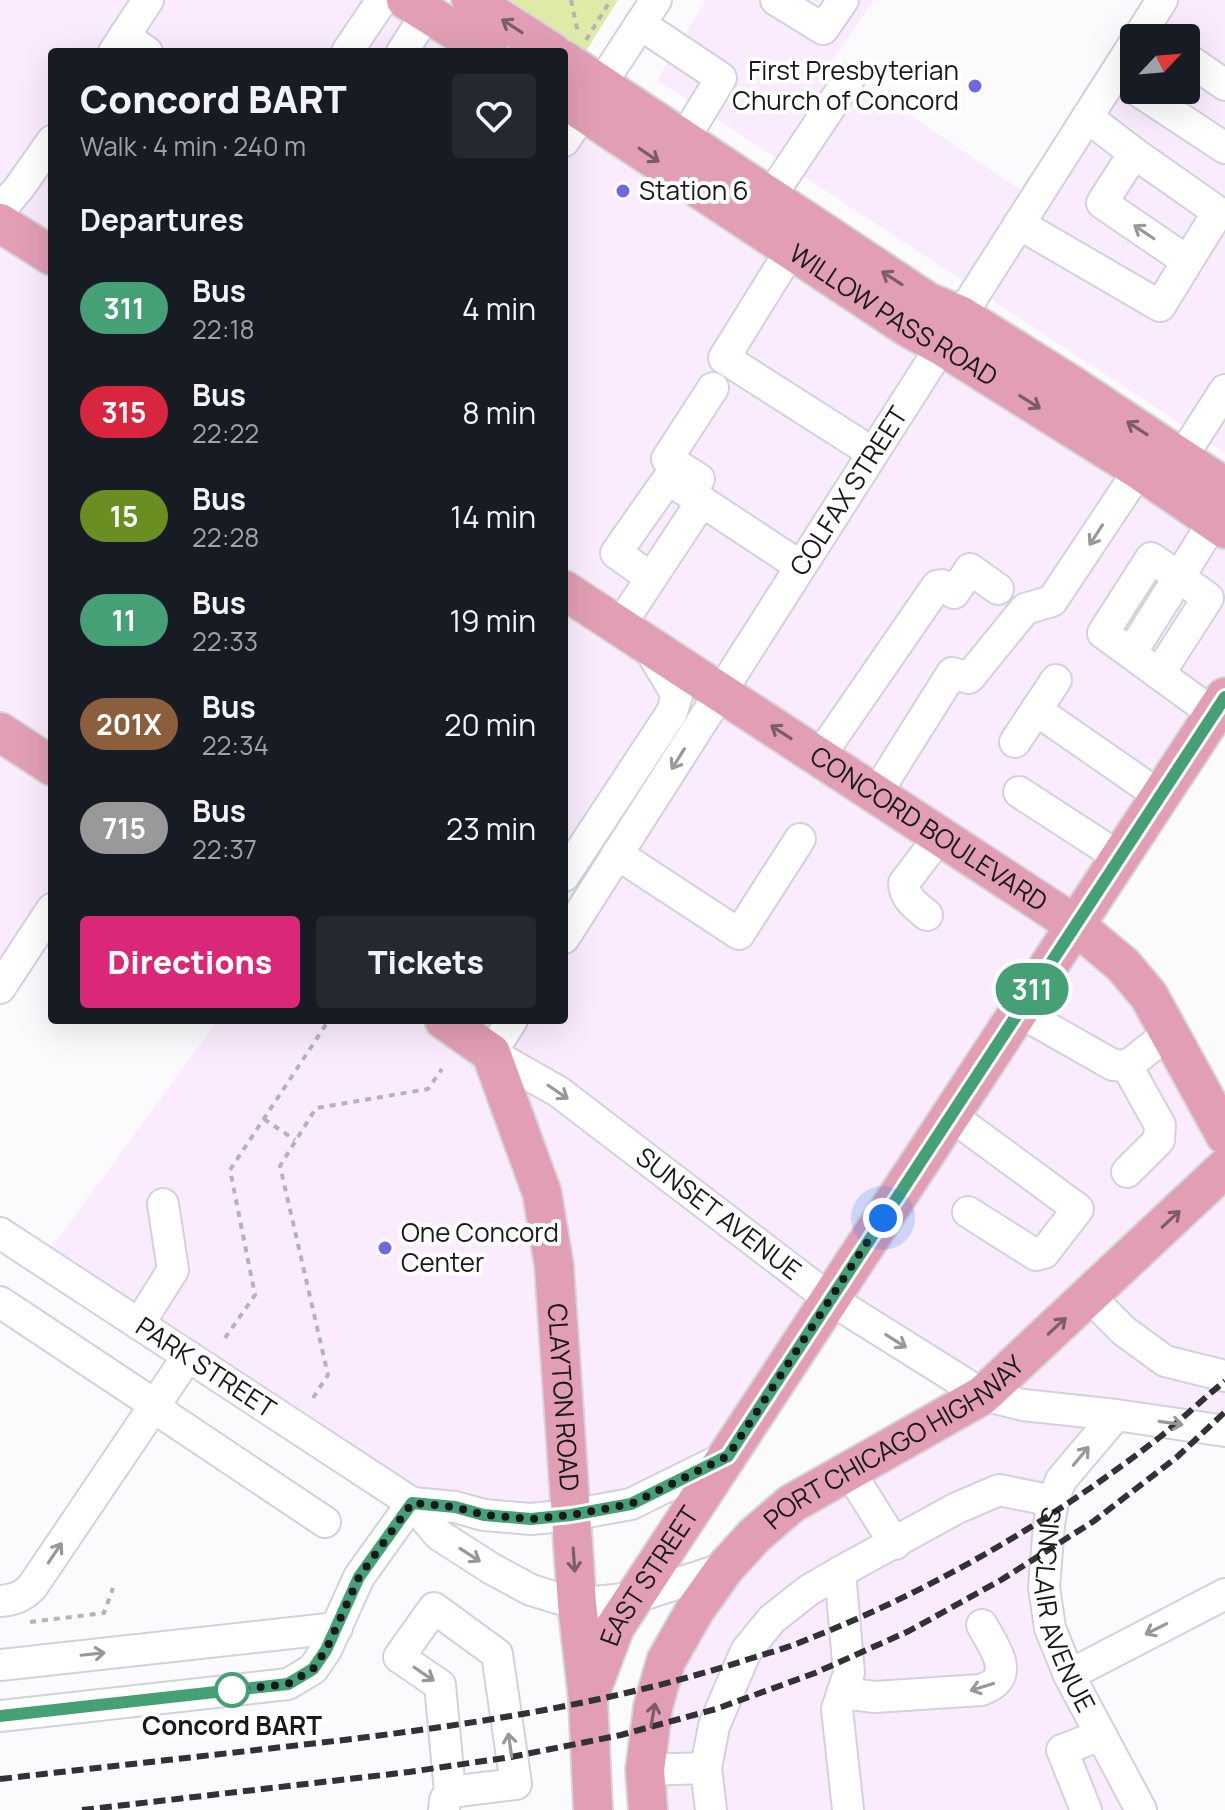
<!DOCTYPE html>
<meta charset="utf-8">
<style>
body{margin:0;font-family:Manrope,sans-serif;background:#242831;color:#f1f3f6;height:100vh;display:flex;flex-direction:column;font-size:30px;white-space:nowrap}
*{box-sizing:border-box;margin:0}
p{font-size:26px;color:#9ea1a6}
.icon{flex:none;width:44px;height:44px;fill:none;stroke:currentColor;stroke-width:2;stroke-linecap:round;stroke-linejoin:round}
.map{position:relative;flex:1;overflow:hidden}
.panel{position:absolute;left:48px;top:48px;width:520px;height:976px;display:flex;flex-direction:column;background:#171b24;border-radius:8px;box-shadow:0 8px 32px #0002}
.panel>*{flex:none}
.badge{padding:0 16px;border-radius:26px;font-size:28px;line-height:52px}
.needle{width:52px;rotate:64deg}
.buttons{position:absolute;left:1120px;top:24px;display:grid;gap:16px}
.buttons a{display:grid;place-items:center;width:80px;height:80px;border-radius:8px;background:#171b24;box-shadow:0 8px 32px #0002;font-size:40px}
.you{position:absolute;width:40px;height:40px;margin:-20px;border:6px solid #fff;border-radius:50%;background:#1a73e8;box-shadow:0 0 0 12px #1a73e833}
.map>.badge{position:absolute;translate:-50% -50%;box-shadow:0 0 0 4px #fff}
h2{padding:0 32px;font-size:30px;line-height:72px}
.round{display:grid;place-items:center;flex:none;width:84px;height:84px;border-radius:8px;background:#242831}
.head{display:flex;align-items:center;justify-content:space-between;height:136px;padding:0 32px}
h1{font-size:38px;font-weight:800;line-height:60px}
.primary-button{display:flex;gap:16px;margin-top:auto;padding:16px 32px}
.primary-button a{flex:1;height:92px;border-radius:8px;background:#db2777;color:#fff;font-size:32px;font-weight:800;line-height:92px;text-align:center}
.primary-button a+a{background:#242831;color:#f1f3f6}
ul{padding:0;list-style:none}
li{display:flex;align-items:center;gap:24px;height:104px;padding:0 32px}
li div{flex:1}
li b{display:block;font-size:30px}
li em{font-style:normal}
li .badge{min-width:88px;font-weight:700;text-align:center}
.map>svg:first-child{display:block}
.commercial{fill:#fbebfe}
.green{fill:#deeba7}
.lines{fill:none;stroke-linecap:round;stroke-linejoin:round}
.minor-casing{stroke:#d1d2dc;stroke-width:34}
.major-casing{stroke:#d6d6d6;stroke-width:42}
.path{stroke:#b4b4b7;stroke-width:4;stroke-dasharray:6 6;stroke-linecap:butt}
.minor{stroke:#fff;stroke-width:30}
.major{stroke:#e19eb5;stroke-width:38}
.rail{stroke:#323236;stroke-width:6;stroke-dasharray:12 6;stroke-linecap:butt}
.oneway{stroke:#7d5c69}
.oneway2{stroke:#989899}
.line-casing{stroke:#fff;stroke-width:18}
.line{stroke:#46a076;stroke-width:12}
.walk{stroke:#19191d;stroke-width:8;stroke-dasharray:0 14.4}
.poi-dot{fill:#7068e2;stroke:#fff;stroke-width:3}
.stop-dot{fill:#fff;stroke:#46a076;stroke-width:4}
.labels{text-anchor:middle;stroke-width:8;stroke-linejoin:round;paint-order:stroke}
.poi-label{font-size:26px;fill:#19191d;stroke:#fff;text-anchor:start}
.street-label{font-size:26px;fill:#19191d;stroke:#fff}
.stop-label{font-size:26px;font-weight:bold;fill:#19191d;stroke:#fff}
</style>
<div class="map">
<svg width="1225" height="1810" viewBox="0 0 1225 1810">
<rect width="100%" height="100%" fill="#fbfbfd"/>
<!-- commercial -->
<g class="commercial">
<path d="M 0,0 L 406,0 L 489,52 L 52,52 L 52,909 L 0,988 Z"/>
<path d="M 706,0 L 874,0 L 831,62 L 1034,199 L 1134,44 L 1134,90 L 1186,90 L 1186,38 L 1138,38 L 1162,0 L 1225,0 L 1225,453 L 657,80 Z"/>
<path d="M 564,99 L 1225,529 L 1225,697 L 1075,924 L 1225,1135 L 1225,1439 L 1116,1415 L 1061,1480 L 1044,1587 L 1141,1810 L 648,1810 L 653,1707 L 725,1568 L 982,1395 L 831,1299 L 728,1456 L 571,1515 L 412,1503 L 42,1261 L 218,1020 L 564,1020 Z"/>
</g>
<!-- green -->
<path class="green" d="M 500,0 L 618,0 L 584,54 Z"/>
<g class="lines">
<!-- minor casing -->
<g class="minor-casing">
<g id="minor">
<path d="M 776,0 L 823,29 L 843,0"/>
<path d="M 640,24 L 721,78 L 684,139"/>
<path d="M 124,36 L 147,52"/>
<path d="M 1138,38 L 1162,0"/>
<path d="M 114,52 L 148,0"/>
<path d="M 347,52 L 382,0"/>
<path d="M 402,52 L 427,13"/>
<path d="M 1186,58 L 1225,85"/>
<path d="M 1137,90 L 1225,148"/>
<path d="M 564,141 L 656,0"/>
<path d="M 1134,153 L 1102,203 L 1187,261"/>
<path d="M 770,197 L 849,79"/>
<path d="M 0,210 L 19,188 L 52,141"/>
<path d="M 1019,224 L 1160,306 L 1218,212 L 1134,153 L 1087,117"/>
<path d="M 791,250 L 724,358 L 873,453"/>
<path d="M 1182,457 L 1225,390"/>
<path d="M 699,479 L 667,459 L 713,388"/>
<path d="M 651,578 L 616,553 L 668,479 L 800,566"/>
<path d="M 619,627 L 702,501"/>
<path d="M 1131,653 L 1179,577 L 1151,558 L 1103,633 L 1214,714"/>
<path d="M 1159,674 L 1208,598 L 1179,577 L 1214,521"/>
<path d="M 1036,710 L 1160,796"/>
<path d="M 1015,742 L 1056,680"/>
<path d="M 819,757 L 937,586 L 942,585 L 954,593 L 970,569 L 998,589"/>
<path d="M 1019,792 L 1119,857"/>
<path d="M 876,794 L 952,673 L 969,678 L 1025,609 L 1052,601 L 1139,470"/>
<path d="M 617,854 L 739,934 L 800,839"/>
<path d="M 564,876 L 672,712 L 677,695 L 648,647"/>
<path d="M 927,915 C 916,906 904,898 904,883 L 940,836"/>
<path id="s1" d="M 564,938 L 1134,44"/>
<path d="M 0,988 L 52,909"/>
<path d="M 1018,1011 L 1113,1065 L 1127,1066 L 1169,1033"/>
<path id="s2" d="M 512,1020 L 491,1053 L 559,1092 L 830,1299 L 983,1395 L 1023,1405 L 1116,1415 L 1225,1431"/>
<path d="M 950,1115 L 1078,1209 L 1044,1253 L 1036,1255 L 968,1212"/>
<path d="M 1127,1172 L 1159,1140 L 1160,1125 L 1127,1066"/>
<path id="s3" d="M 0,1233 L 412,1503 L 439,1535 L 492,1569 L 531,1590 L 577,1604 L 633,1598 L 725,1568"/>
<path d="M 1089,1296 L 1124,1331 L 1165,1361 L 1225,1376"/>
<path d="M 0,1302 L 155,1405 L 168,1417 L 325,1522"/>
<path d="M 139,1324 L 173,1270 L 163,1204"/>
<path id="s4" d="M 1116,1415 L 1061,1480 L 1053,1501 L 1049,1525 L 1044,1587 L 1050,1628 L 1069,1675 L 1141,1810"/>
<path d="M 849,1471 L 895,1544"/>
<path d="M 412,1503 L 455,1507 L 484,1515 L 531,1519 L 571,1515 L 631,1504 L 728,1456"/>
<path d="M 840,1572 L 849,1673 L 837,1709 L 848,1810"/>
<path d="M 0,1601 C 14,1600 22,1597 32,1587 L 188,1356"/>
<path d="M 0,1665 L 337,1628"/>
<path d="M 1069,1675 L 1225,1594"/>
<path d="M 842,1693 L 875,1697 L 981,1690 C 985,1688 989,1687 993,1684 C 1013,1669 990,1641 982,1625"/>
<path d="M 0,1716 L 288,1684 L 313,1669 L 326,1650 L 359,1577 L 412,1503"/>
<path d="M 645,1770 L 706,1768"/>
<path d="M 444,1810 L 445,1800 L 450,1792 L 440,1685 L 399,1657 L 434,1608 L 497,1654 L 516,1784 L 450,1792"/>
<path d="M 711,1810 L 706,1768 L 714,1726 L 746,1651 L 772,1619 L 809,1590 L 840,1572 L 957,1508 L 999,1490 L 1053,1501"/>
<path d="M 1086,1810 L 1062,1750 L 1101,1735"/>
</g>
</g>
<!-- major casing -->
<g class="major-casing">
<g id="major">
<path d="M 406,0 L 489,52"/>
<path d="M 471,0 L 552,52"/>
<path d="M 564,60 L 928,302 L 960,315 L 1070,384 L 1225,487"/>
<path id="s5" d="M 564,99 L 907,327 L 940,345 L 1139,470 L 1225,529"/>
<path d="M 0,223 L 52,256"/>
<path id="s6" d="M 564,590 L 1074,924 L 1123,965 L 1149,996 L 1225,1135"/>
<path d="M 0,732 L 52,766"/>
<path id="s7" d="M 444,1020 L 491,1053 L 542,1193 L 554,1265 L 577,1604 L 588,1699 L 593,1810"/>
<path id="s8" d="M 588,1699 L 615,1627 L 1225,697"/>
<path id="s9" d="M 648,1810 L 645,1770 L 653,1707 L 666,1661 L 695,1610 L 725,1568 L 754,1536 L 791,1504 L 983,1395 L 1225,1168"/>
</g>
</g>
<!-- path -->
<g class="path">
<path d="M 571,0 L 578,33"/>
<path d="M 586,40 L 610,1"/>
<path d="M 264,1119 L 295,1140"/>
<path d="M 225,1338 L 255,1295 L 230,1170 L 329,1020"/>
<path d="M 313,1398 L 328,1375 L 280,1166 L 316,1108 L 428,1089 L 442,1069"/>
<path d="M 30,1622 L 104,1613 L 113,1588"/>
</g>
<!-- minor -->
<use href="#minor" class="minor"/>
<!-- major -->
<use href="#major" class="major"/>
<!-- rail -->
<g class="rail">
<path d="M 0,1779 C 112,1766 223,1754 335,1741 C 475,1724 614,1703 749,1659 C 768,1653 787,1648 806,1640 C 933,1590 1052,1521 1160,1437 C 1182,1419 1203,1399 1225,1381"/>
<path d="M 82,1810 L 409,1772 L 511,1757 L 621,1735 L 716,1709 L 815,1673 L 909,1631 L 1001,1580 L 1094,1521 L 1177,1457 L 1225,1412"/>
</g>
</g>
<!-- one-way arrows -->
<defs><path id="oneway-shaft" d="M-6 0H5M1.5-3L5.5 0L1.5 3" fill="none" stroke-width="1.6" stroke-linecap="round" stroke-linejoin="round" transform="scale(2)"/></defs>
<g class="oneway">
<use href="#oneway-shaft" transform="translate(512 26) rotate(-147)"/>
<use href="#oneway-shaft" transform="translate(649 155) rotate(34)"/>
<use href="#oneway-shaft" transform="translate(892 278) rotate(-147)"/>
<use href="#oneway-shaft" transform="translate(1030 402) rotate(32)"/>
<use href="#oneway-shaft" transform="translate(1137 428) rotate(-147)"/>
<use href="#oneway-shaft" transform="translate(781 732) rotate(-147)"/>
<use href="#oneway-shaft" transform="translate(1171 1219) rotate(-43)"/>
<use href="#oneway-shaft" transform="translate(1057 1326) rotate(-43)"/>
<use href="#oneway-shaft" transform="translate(574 1560) rotate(86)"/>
<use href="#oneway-shaft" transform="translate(653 1715) rotate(-80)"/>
</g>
<g class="oneway2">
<use href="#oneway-shaft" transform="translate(1144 232) rotate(-146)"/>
<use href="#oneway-shaft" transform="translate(1096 535) rotate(123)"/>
<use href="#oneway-shaft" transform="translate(678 759) rotate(122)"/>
<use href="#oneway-shaft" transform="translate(558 1092) rotate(34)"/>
<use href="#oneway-shaft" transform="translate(896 1341) rotate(32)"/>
<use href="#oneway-shaft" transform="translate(1171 1423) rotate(8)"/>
<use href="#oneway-shaft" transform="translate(1081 1456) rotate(-50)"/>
<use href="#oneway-shaft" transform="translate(55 1553) rotate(-56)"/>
<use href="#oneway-shaft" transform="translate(470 1555) rotate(33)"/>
<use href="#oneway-shaft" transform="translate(1156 1629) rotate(153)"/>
<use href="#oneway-shaft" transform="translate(93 1654) rotate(-6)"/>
<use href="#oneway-shaft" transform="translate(424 1674) rotate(34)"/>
<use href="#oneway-shaft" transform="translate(982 1687) rotate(163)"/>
<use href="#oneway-shaft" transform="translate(510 1745) rotate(-98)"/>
</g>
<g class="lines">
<!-- line casing -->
<g class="line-casing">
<path id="line" d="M 0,1716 L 288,1684 L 313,1669 L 326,1650 L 359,1577 L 412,1503 L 455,1507 L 484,1515 L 531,1519 L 571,1515 L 631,1504 L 728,1456 L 1225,697"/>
</g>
<!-- line -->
<use href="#line" class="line"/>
<!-- walk -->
<path class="walk" d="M 232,1690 L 288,1684 L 313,1669 L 326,1650 L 359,1577 L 412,1503 L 455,1507 L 484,1515 L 531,1519 L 571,1515 L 631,1504 L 728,1456 L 883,1218"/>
</g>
<!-- markers -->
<g class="poi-dot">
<circle cx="975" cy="86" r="8"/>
<circle cx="623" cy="191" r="8"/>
<circle cx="385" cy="1248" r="8"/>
</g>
<circle class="stop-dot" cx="232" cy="1690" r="16"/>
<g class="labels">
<!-- poi labels -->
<g class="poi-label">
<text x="959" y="80" text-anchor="end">First Presbyterian<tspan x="959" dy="30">Church of Concord</tspan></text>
<text x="639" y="200">Station 6</text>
<text x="401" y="1242">One Concord<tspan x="401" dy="30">Center</tspan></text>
</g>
<!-- street labels -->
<g class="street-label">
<text dy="9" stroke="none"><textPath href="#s5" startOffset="394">WILLOW PASS ROAD</textPath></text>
<text dy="9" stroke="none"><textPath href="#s1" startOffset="530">COLFAX STREET</textPath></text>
<text dy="9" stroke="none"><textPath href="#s6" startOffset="436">CONCORD BOULEVARD</textPath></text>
<text dy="9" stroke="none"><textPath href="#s2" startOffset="318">SUNSET AVENUE</textPath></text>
<text dy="9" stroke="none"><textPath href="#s3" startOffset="246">PARK STREET</textPath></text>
<text dy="9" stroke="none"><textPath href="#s7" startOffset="412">CLAYTON ROAD</textPath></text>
<text dy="9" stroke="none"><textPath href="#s9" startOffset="474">PORT CHICAGO HIGHWAY</textPath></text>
<text dy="9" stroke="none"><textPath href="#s8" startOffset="138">EAST STREET</textPath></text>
<text dy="9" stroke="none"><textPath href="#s4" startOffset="220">SINCLAIR AVENUE</textPath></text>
</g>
<!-- stop labels -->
<g class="stop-label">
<text x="232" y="1735">Concord BART</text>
</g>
</g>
</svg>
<div class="buttons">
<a><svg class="needle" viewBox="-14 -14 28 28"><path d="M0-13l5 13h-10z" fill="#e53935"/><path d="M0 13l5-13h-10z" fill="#9ea1a6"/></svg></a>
</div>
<div class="you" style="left:883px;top:1218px"></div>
<b class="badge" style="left:1032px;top:989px;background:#46a076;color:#fff">311</b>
<section class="panel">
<div class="head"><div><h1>Concord BART</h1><p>Walk · 4 min · 240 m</p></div><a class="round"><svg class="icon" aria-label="heart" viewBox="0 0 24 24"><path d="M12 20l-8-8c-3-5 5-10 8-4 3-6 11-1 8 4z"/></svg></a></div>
<h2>Departures</h2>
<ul>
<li><span class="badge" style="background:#46a076;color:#fff">311</span><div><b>Bus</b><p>22:18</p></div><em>4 min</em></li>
<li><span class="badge" style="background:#d7263d;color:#fff">315</span><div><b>Bus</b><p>22:22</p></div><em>8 min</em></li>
<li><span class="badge" style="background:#6b8e23;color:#fff">15</span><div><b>Bus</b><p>22:28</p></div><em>14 min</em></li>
<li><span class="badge" style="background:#46a076;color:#fff">11</span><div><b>Bus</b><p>22:33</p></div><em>19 min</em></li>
<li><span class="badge" style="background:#8b5e3c;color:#fff">201X</span><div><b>Bus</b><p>22:34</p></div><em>20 min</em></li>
<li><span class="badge" style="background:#999;color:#fff">715</span><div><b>Bus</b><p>22:37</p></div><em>23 min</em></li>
</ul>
<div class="primary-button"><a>Directions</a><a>Tickets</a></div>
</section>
</div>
